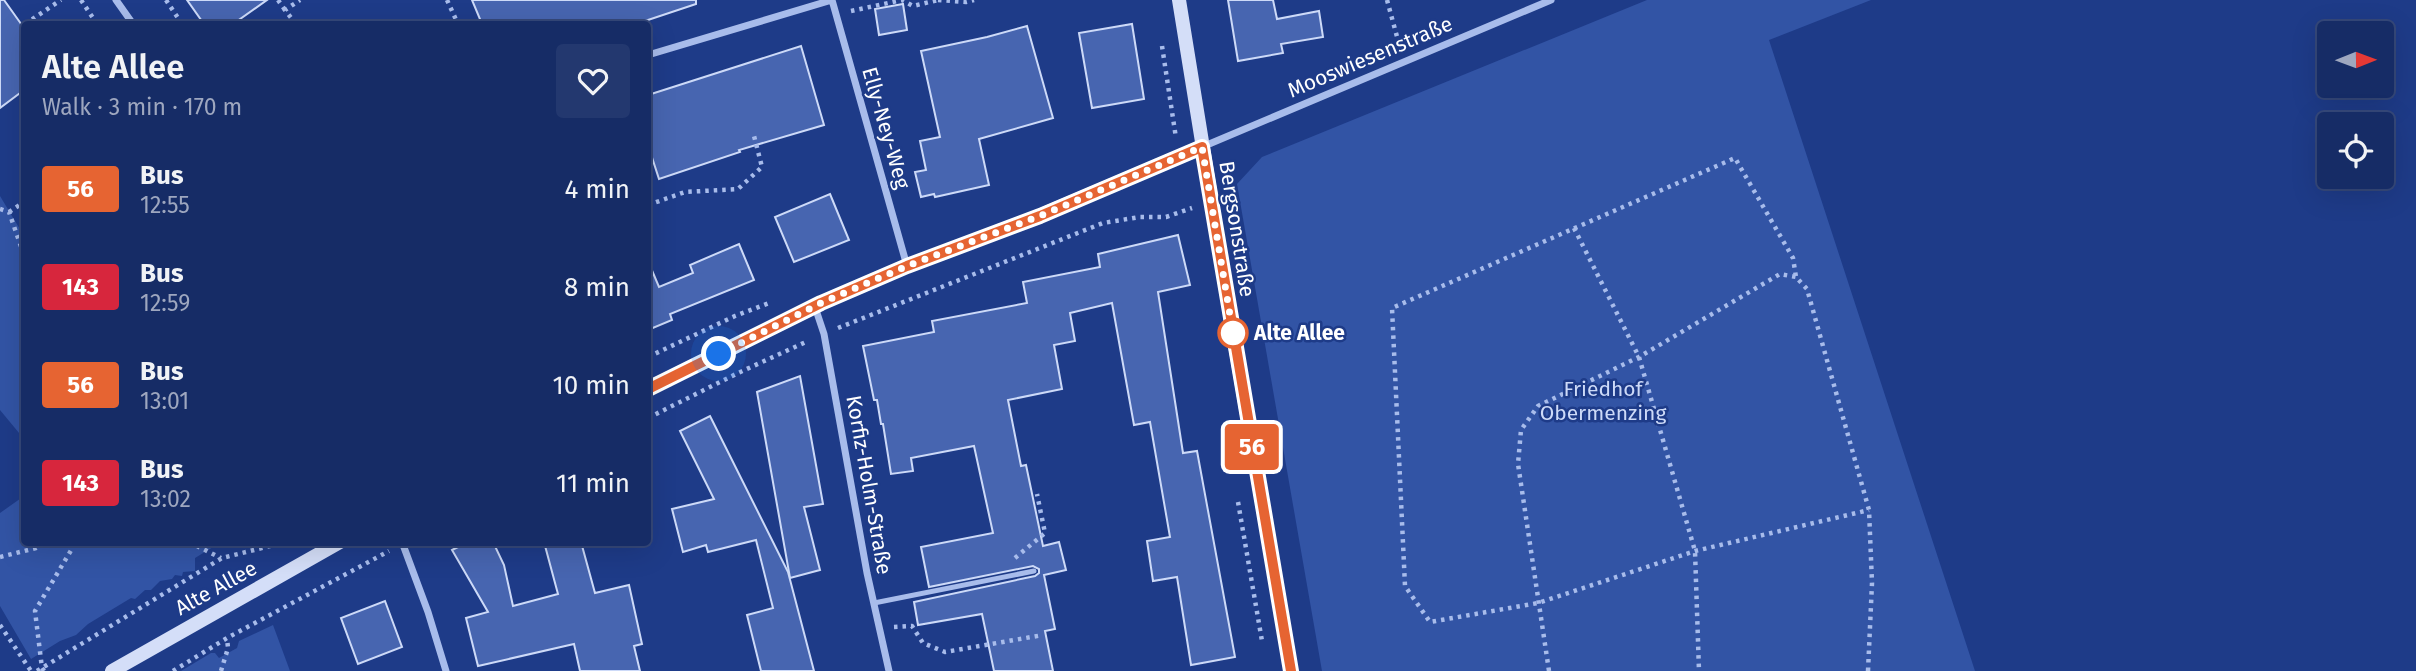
<!DOCTYPE html>
<meta charset="utf-8">
<style>
body{margin:0;font-family:"Fira Sans",sans-serif;background:#23386f;color:#f1f3f6;height:100vh;display:flex;flex-direction:column;font-size:26px;white-space:nowrap}
*{box-sizing:border-box;margin:0}
p{font-size:23px;color:#9ea7bf}
.icon{flex:none;width:38px;height:38px;fill:none;stroke:currentColor;stroke-width:2;stroke-linecap:round;stroke-linejoin:round}
.map{position:relative;flex:1;overflow:hidden}
.drawer{position:absolute;left:21px;top:21px;width:630px;height:525px;display:flex;flex-direction:column;background:#162c66;border-radius:7px;box-shadow:0 7px 28px #0002,0 0 0 2px #35487a}
.drawer>*{flex:none}
.badge{padding:0 14px;border-radius:5px;font-size:24px;line-height:46px}
.needle{width:46px;rotate:89deg}
.buttons{position:absolute;left:2317px;top:21px;display:grid;gap:14px}
.buttons a{display:grid;place-items:center;width:77px;height:77px;border-radius:7px;background:#162c66;box-shadow:0 7px 28px #0002,0 0 0 2px #35487a;font-size:35px}
.you{position:absolute;width:35px;height:35px;margin:-18px;border:5px solid #fff;border-radius:50%;background:#1a73e8;box-shadow:0 0 0 10px #1a73e833}
.map>.badge{position:absolute;translate:-50% -50%;box-shadow:0 0 0 4px #fff}
.round{display:grid;place-items:center;flex:none;width:74px;height:74px;border-radius:7px;background:#23386f}
.overview{display:flex;align-items:center;justify-content:space-between;height:119px;padding:0 21px}
h1{font-size:33px;font-weight:600;line-height:52px}
ul{padding:0;list-style:none}
li{display:flex;align-items:center;gap:21px;height:98px;padding:0 21px}
li div{flex:1}
li b{display:block;font-size:26px}
li em{font-style:normal}
li .badge{min-width:77px;font-weight:700;text-align:center}
.map>svg:first-child{display:block}
.green{fill:#3254a5}
.building{fill:#4765b0;stroke:#cddaf8;stroke-width:2}
.lines{fill:none;stroke-linecap:round;stroke-linejoin:round}
.path{stroke:#a8bceb;stroke-width:4.5;stroke-dasharray:3.5 5;stroke-linecap:butt}
.lane{stroke:#a8bceb;stroke-width:5}
.street{stroke:#a8bceb;stroke-width:7}
.secondary{stroke:#d4def8;stroke-width:14}
.line-casing{stroke:#fff;stroke-width:16}
.line{stroke:#e66432;stroke-width:10}
.walk{stroke:#fff;stroke-width:7;stroke-dasharray:0 12.6}
.stop-dot{fill:#fff;stroke:#e66432;stroke-width:3.5}
.labels{text-anchor:middle;stroke-width:5;stroke-linejoin:round;paint-order:stroke}
.street-label{font-size:21px;fill:#fff;stroke:#1e3b88}
.stop-label{font-size:21px;font-weight:bold;fill:#fff;stroke:#1e3b88;text-anchor:start}
.park-label{font-size:21px;fill:#cddaf8;stroke:#1e3b88}
</style>
<div class="map">
<svg width="2416" height="671" viewBox="0 0 2416 671">
<rect width="100%" height="100%" fill="#1e3b88"/>
<!-- green -->
<g class="green">
<path d="M 1647,0 L 1871,0 L 1769,40 L 1975,671 L 1322,671 L 1237,184 L 1262,157 Z"/>
<path d="M 0,196 L 24,236 L 24,439 L 0,410 Z"/>
<path d="M 24,496 L 24,542 L 216,542 L 218,544 L 195,558 L 195,571 L 183,572 L 182,576 L 175,575 L 172,579 L 160,581 L 151,590 L 145,590 L 135,599 L 131,598 L 88,624 L 76,635 L 60,641 L 31,659 L 0,606 L 0,513 Z"/>
<path d="M 273,625 L 290,671 L 181,671 L 211,653 L 215,653 L 219,658 L 237,648 L 239,641 Z"/>
</g>
<!-- building -->
<g class="building">
<path d="M 0,0 L 4,0 L 24,28 L 24,90 L 0,108 Z"/>
<path d="M 187,0 L 267,0 L 233,24 L 204,24 Z"/>
<path d="M 472,0 L 696,0 L 696,4 L 636,24 L 482,24 Z"/>
<path d="M 1228,0 L 1273,0 L 1277,19 L 1319,11 L 1323,37 L 1281,44 L 1283,53 L 1238,61 Z"/>
<path d="M 903,4 L 907,30 L 879,35 L 875,9 Z"/>
<path d="M 1132,24 L 1144,99 L 1092,108 L 1079,33 Z"/>
<path d="M 1027,26 L 1053,118 L 979,139 L 989,185 L 935,197 L 934,194 L 921,197 L 915,172 L 926,170 L 920,141 L 940,137 L 921,51 L 987,37 Z"/>
<path d="M 801,46 L 824,125 L 739,150 L 740,152 L 659,179 L 648,145 L 648,95 Z"/>
<path d="M 830,194 L 849,240 L 794,262 L 775,217 Z"/>
<path d="M 1178,235 L 1190,285 L 1158,292 L 1183,453 L 1197,451 L 1235,657 L 1191,665 L 1177,577 L 1153,581 L 1147,541 L 1170,537 L 1150,422 L 1134,425 L 1112,303 L 1070,313 L 1075,341 L 1054,345 L 1062,389 L 1008,400 L 1021,466 L 1026,465 L 1043,546 L 1059,542 L 1066,570 L 1044,575 L 1055,629 L 1045,631 L 1053,671 L 994,671 L 982,614 L 918,625 L 914,602 L 1035,576 L 1039,573 L 1039,569 L 1033,566 L 929,587 L 921,547 L 993,533 L 974,446 L 911,458 L 913,471 L 891,474 L 883,424 L 881,424 L 877,400 L 874,400 L 863,346 L 934,332 L 932,321 L 1027,303 L 1023,282 L 1100,267 L 1098,254 Z"/>
<path d="M 739,244 L 754,280 L 670,314 L 672,320 L 648,330 L 648,261 L 659,287 L 693,273 L 690,265 Z"/>
<path d="M 800,376 L 823,504 L 804,507 L 820,570 L 790,578 L 757,392 Z"/>
<path d="M 710,416 L 788,572 L 814,671 L 761,671 L 747,615 L 773,608 L 756,540 L 708,552 L 706,545 L 683,552 L 672,509 L 714,499 L 680,431 Z"/>
<path d="M 468,542 L 493,542 L 504,565 L 513,606 L 558,594 L 544,542 L 581,542 L 595,593 L 629,585 L 642,644 L 634,646 L 640,671 L 580,671 L 574,644 L 478,666 L 466,618 L 488,612 L 452,550 Z"/>
<path d="M 385,601 L 402,647 L 358,664 L 341,618 Z"/>
</g>
<g class="lines">
<!-- path -->
<g class="path">
<path d="M 81,0 L 97,24"/>
<path d="M 166,0 L 182,24"/>
<path d="M 278,0 L 285,10"/>
<path d="M 447,0 L 458,24"/>
<path d="M 938,0 L 966,2 L 974,0"/>
<path d="M 1387,0 L 1399,44"/>
<path d="M 851,11 L 902,0 L 913,6 L 938,0"/>
<path d="M 25,24 L 61,0"/>
<path d="M 296,24 L 285,10 L 300,0"/>
<path d="M 1162,46 L 1176,138"/>
<path d="M 648,197 L 650,204"/>
<path d="M 648,205 L 685,192 L 738,189 L 762,167 L 753,132"/>
<path d="M 0,209 L 9,212 L 24,255"/>
<path d="M 9,212 L 24,202"/>
<path d="M 1574,228 L 1639,357 L 1695,551 L 1699,671"/>
<path d="M 838,328 L 1103,223 L 1140,217 L 1166,217 L 1192,208"/>
<path d="M 648,357 L 735,316 L 769,303"/>
<path d="M 648,418 L 738,373 L 808,341"/>
<path d="M 1238,502 L 1262,641"/>
<path d="M 189,542 L 221,558"/>
<path d="M 0,557 L 36,548 L 45,542"/>
<path d="M 1015,558 L 1045,533 L 1037,494"/>
<path d="M 0,625 L 31,671"/>
<path d="M 894,627 L 912,626 L 923,643 L 945,652 L 1043,635"/>
<path d="M 37,671 L 222,558 L 286,542"/>
<path d="M 44,671 L 42,668 L 35,611 L 76,542"/>
<path d="M 173,671 L 227,638 L 389,551"/>
<path d="M 221,671 L 228,648 L 227,638"/>
<path d="M 1549,671 L 1518,464 L 1521,430 L 1538,406 L 1639,357 L 1780,274 L 1796,277"/>
<path d="M 1868,671 L 1872,583 L 1869,510 L 1807,289 L 1796,277 L 1793,258 L 1735,158 L 1392,308 L 1405,586 L 1430,622 L 1538,603 L 1695,551 L 1869,510"/>
</g>
<!-- lane -->
<path class="lane" d="M 874,603 L 1034,571"/>
<!-- street -->
<g class="street">
<path d="M 116,0 L 133,24"/>
<path d="M 648,55 L 832,0 L 907,266"/>
<path d="M 1202,147 L 1551,0"/>
<path d="M 815,307 L 824,334 L 867,573 L 889,671"/>
<path d="M 402,542 L 428,612 L 446,671"/>
</g>
<!-- secondary -->
<g class="secondary">
<path d="M 1179,0 L 1234,339 L 1291,671"/>
<path d="M 648,389 L 821,303 L 907,266 L 1039,216 L 1202,147"/>
<path d="M 112,671 L 340,542"/>
</g>
</g>
<g class="lines">
<!-- line casing -->
<g class="line-casing">
<path id="line" d="M 648,389 L 821,303 L 907,266 L 1040,216 L 1202,147 L 1291,671"/>
</g>
<!-- line -->
<use href="#line" class="line"/>
<!-- walk -->
<path class="walk" d="M 719,354 L 821,303 L 907,266 L 1040,216 L 1202,147 L 1234,339 L 1233,333"/>
</g>
<!-- markers -->
<circle class="stop-dot" cx="1233" cy="333" r="14"/>
<g class="labels">
<!-- street labels -->
<g class="street-label">
<text transform="translate(1370 57) rotate(-23)" y="7">Mooswiesenstraße</text>
<text transform="translate(886 128) rotate(74)" y="7">Elly-Ney-Weg</text>
<text transform="translate(1237 229) rotate(81)" y="7">Bergsonstraße</text>
<text transform="translate(869 485) rotate(80)" y="7">Korfiz-Holm-Straße</text>
<text transform="translate(216 588) rotate(-29)" y="7">Alte Allee</text>
</g>
<!-- stop labels -->
<g class="stop-label">
<text x="1254" y="340">Alte Allee</text>
</g>
<!-- park labels -->
<g class="park-label">
<text x="1603" y="396">Friedhof<tspan x="1603" dy="24">Obermenzing</tspan></text>
</g>
</g>
</svg>
<div class="buttons">
<a><svg class="needle" viewBox="-14 -14 28 28"><path d="M0-13l5 13h-10z" fill="#e53935"/><path d="M0 13l5-13h-10z" fill="#9ea7bf"/></svg></a>
<a><svg class="icon" aria-label="locate" viewBox="0 0 24 24"><circle cx="12" cy="12" r="6"/><path d="M12 2v4M12 18v4M2 12h4M18 12h4"/></svg></a>
</div>
<div class="you" style="left:719px;top:354px"></div>
<b class="badge" style="left:1252px;top:447px;background:#e66432;color:#fff">56</b>
<section class="drawer">
<div class="overview"><div><h1>Alte Allee</h1><p>Walk · 3 min · 170 m</p></div><a class="round"><svg class="icon" aria-label="heart" viewBox="0 0 24 24"><path d="M12 20l-8-8c-3-5 5-10 8-4 3-6 11-1 8 4z"/></svg></a></div>
<ul>
<li><span class="badge" style="background:#e66432;color:#fff">56</span><div><b>Bus</b><p>12:55</p></div><em>4 min</em></li>
<li><span class="badge" style="background:#d7263d;color:#fff">143</span><div><b>Bus</b><p>12:59</p></div><em>8 min</em></li>
<li><span class="badge" style="background:#e66432;color:#fff">56</span><div><b>Bus</b><p>13:01</p></div><em>10 min</em></li>
<li><span class="badge" style="background:#d7263d;color:#fff">143</span><div><b>Bus</b><p>13:02</p></div><em>11 min</em></li>
</ul>
</section>
</div>
